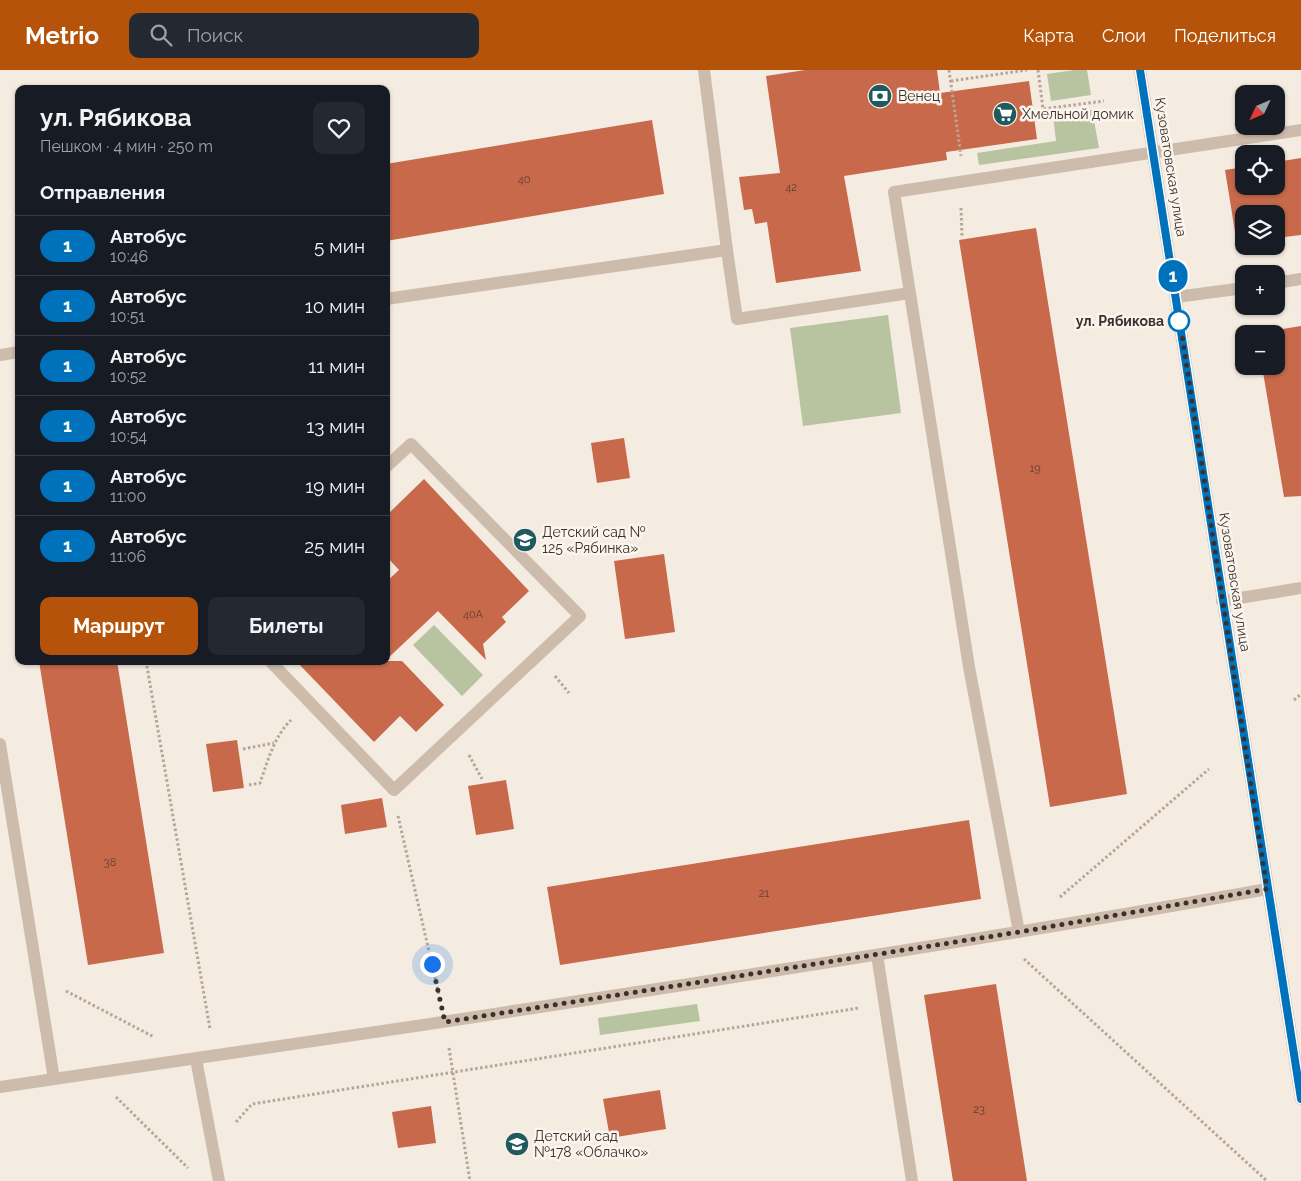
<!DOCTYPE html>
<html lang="ru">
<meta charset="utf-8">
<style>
body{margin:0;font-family:Raleway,sans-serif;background:#242831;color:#f1f3f6;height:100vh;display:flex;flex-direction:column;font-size:19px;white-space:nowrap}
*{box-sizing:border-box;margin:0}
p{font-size:16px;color:#9ea1a6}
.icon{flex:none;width:28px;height:28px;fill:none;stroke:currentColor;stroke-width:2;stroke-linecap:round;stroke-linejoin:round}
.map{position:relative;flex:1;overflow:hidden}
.sheet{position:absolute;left:15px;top:15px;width:375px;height:580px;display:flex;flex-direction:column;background:#171b24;border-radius:10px;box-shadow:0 1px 4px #0004}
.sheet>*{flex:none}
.badge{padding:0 10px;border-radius:16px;font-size:18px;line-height:32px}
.needle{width:32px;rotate:226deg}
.buttons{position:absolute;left:1235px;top:15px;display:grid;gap:10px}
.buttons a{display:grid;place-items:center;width:50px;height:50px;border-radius:10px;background:#171b24;box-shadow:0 1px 4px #0004;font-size:25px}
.you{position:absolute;width:25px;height:25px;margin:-12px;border:4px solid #fff;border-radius:50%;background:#1a73e8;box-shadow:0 0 0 8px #1a73e833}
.map>.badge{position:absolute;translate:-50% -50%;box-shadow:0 0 0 2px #fff}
h2{padding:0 25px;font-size:19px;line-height:45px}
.round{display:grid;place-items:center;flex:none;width:52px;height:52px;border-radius:10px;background:#242831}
.headline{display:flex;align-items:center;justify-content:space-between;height:85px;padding:0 25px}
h1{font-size:24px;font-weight:700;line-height:38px}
.action{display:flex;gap:10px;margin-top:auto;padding:10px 25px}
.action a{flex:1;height:58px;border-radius:10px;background:#b45309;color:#fff;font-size:20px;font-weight:700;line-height:58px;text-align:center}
.action a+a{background:#242831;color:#f1f3f6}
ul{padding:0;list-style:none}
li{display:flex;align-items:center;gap:15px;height:60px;padding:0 25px;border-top:1px solid #363941}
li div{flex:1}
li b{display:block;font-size:19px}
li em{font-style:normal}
li .badge{min-width:55px;font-weight:700;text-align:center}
header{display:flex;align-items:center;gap:30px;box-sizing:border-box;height:70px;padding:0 25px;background:#b45309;color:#fff}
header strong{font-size:24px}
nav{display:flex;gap:28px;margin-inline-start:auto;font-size:18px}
.search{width:350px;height:45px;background:#242831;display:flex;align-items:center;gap:12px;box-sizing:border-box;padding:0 18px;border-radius:10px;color:#9ea1a6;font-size:19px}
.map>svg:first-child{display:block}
.green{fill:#b8c4a0}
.building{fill:#c8694b}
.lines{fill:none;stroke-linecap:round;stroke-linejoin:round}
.path{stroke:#b9a596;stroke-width:3;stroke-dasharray:2.5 2.5;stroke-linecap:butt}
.service{stroke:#cdbbac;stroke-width:12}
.tertiary{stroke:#cdbbac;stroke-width:12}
.line-casing{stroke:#fff;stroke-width:11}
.line{stroke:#0072bc;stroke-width:8}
.walk{stroke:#3b302b;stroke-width:5;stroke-dasharray:0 9}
.stop-dot{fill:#fff;stroke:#0072bc;stroke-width:2.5}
.labels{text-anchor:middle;stroke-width:5;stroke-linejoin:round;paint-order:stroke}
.number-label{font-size:11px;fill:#5e3e33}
.poi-label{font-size:14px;fill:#3b302b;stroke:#fbf5ee;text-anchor:start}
.street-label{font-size:14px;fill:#3b302b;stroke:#fbf5ee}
.stop-label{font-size:14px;font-weight:bold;fill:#3b302b;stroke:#fbf5ee;text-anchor:end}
</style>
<header>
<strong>Metrio</strong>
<div class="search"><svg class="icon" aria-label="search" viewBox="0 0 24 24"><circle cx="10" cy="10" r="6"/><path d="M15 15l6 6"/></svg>Поиск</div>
<nav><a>Карта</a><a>Слои</a><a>Поделиться</a></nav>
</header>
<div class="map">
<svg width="1301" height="1111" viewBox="0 0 1301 1111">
<rect width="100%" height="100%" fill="#f4ebe1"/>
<!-- green -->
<g class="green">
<path d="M 1074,0 L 1087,0 L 1091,25 L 1051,31 L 1047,4 Z"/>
<path d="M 1092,40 L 1099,78 L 979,95 L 977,83 L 1056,71 L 1053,45 Z"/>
<path d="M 888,245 L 901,343 L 803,356 L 790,258 Z"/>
<path d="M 434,555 L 483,605 L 462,626 L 413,575 Z"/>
<path d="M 697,934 L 700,951 L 600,965 L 598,948 Z"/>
</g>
<!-- building -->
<g class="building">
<path d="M 805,0 L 937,0 L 940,23 L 1029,11 L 1037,69 L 946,82 L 947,90 L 844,106 L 861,201 L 776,213 L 767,152 L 755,154 L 752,139 L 744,140 L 739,107 L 780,103 L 766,6 Z"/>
<path d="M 652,50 L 664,124 L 386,171 L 386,94 Z"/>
<path d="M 1301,88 L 1301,165 L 1276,168 L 1276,144 L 1244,144 L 1244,173 L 1237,174 L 1225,100 L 1244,97 L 1244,116 L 1276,116 L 1276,92 Z"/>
<path d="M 1036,158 L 1127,724 L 1050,737 L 959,170 Z"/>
<path d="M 1301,256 L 1301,426 L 1284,427 L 1262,296 L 1276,296 L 1276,264 L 1257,263 Z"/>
<path d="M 624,368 L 630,408 L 597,413 L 591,373 Z"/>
<path d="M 424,409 L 529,521 L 502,547 L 506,552 L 483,574 L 486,590 L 438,541 L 386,590 L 386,512 L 399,500 L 386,486 L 386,446 Z"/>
<path d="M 664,484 L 675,562 L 625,569 L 614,491 Z"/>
<path d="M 39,591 L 117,591 L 164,883 L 88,895 Z"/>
<path d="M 296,591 L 402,591 L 444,635 L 416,662 L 400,646 L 374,672 Z"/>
<path d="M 237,670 L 244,718 L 213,722 L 206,674 Z"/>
<path d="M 506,710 L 514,759 L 476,765 L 468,716 Z"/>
<path d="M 382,728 L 387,757 L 345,764 L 341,735 Z"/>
<path d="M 969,750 L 981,829 L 560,895 L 547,817 Z"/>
<path d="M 996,914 L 1027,1111 L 953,1111 L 924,925 Z"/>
<path d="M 660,1020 L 666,1059 L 610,1068 L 603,1029 Z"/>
<path d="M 431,1036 L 436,1073 L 398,1078 L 392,1042 Z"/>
</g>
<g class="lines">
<!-- path -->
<g class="path">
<path d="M 949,0 L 961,86"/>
<path d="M 1038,0 L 1043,39 L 1104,31"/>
<path d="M 951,11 L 1027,0"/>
<path d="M 961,138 L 962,166"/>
<path d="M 146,591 L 210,959"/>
<path d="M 555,606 L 569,623"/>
<path d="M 1294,630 L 1301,624"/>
<path d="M 243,679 L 274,673"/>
<path d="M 469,685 L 482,709"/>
<path d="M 249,715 L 260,713 C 268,690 274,667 291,650"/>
<path d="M 398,746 L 439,925"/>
<path d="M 1060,827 L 1209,699"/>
<path d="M 1024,889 L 1267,1111"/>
<path d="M 66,921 L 154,967"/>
<path d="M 449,978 L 470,1111"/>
<path d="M 116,1027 L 188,1098"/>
<path d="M 236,1052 L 252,1034 L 859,938"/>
</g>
<!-- service -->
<g class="service">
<path d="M 727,180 L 737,249 L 910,223"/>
<path d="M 1276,213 L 1301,209"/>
<path d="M 1176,227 L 1244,218"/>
<path d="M 386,229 L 727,180 L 704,0"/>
<path d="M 0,285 L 19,282"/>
<path d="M 1222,531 L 1301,518"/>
<path d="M 270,591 L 394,720 L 580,546 L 411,374 L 386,397"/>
<path d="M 0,674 L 54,1009 C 259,980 465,949 670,917 C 870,886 1069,855 1267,819"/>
<path d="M 1019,862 L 969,597 L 894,122 L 1301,60"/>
<path d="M 877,885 L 912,1111"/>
<path d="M 196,989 L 219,1111"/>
<path d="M 0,1017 L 54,1009"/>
</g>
<!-- tertiary -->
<path class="tertiary" d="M 1140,0 L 1301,1029"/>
</g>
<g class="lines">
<!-- line casing -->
<g class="line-casing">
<path id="line" d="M 1140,0 L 1301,1029"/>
</g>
<!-- line -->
<use href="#line" class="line"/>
<!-- walk -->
<path class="walk" d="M 432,894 L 445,952 L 1019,862 L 1267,819 L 1179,246 L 1179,251"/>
</g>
<!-- icons -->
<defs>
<g id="bank-disc" transform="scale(1.25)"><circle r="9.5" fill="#1f5a5e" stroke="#fbf5ee"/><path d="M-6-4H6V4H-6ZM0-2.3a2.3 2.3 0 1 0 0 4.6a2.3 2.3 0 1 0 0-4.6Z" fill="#fff"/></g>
<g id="supermarket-disc" transform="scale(1.25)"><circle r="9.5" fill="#1f5a5e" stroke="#fbf5ee"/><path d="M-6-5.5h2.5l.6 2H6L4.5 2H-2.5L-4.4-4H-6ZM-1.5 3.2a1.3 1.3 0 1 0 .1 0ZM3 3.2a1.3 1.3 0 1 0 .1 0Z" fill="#fff"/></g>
<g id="school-disc" transform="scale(1.25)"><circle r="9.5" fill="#1f5a5e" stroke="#fbf5ee"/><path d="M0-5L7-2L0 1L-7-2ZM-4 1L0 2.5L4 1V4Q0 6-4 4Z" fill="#fff"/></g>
</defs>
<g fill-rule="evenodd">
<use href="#bank-disc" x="880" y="26"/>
<use href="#supermarket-disc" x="1005" y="44"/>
<use href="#school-disc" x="525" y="470"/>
<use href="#school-disc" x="517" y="1074"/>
</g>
<!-- markers -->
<circle class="stop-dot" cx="1179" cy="251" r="10"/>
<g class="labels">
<!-- number labels -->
<g class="number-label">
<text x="524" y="113">40</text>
<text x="791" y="121">42</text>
<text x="1035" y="402">19</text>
<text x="473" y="548">40А</text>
<text x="110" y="796">38</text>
<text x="764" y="827">21</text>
<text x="979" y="1043">23</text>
</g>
<!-- poi labels -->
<g class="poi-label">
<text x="898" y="31">Венец</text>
<text x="1022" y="49">Хмельной домик</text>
<text x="542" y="467">Детский сад №<tspan x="542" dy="16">125 «Рябинка»</tspan></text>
<text x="534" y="1071">Детский сад<tspan x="534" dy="16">№178 «Облачко»</tspan></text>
</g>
<!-- street labels -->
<g class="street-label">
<text transform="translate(1171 97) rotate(81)" y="5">Кузоватовская улица</text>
<text transform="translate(1235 512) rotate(81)" y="5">Кузоватовская улица</text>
</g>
<!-- stop labels -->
<g class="stop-label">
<text x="1164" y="256">ул. Рябикова</text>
</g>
</g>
</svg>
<div class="buttons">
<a><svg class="needle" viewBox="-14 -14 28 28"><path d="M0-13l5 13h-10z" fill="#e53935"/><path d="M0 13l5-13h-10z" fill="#9ea1a6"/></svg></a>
<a><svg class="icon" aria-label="locate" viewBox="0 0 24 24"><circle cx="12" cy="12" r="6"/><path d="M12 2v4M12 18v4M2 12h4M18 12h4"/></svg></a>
<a><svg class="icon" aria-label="layers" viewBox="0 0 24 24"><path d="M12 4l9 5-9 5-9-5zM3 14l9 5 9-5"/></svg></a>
<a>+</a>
<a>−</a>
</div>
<div class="you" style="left:432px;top:894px"></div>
<b class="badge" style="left:1173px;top:206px;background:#0072bc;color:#fff">1</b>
<section class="sheet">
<div class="headline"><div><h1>ул. Рябикова</h1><p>Пешком · 4 мин · 250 m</p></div><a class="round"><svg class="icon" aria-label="heart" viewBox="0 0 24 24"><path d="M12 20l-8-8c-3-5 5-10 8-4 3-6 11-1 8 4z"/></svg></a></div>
<h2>Отправления</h2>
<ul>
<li><span class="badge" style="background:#0072bc;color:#fff">1</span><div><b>Автобус</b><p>10:46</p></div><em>5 мин</em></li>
<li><span class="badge" style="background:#0072bc;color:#fff">1</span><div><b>Автобус</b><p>10:51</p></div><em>10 мин</em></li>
<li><span class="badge" style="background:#0072bc;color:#fff">1</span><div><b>Автобус</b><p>10:52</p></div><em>11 мин</em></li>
<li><span class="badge" style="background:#0072bc;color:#fff">1</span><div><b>Автобус</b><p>10:54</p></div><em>13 мин</em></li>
<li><span class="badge" style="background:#0072bc;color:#fff">1</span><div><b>Автобус</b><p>11:00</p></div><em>19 мин</em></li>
<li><span class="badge" style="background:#0072bc;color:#fff">1</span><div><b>Автобус</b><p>11:06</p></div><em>25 мин</em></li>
</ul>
<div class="action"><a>Маршрут</a><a>Билеты</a></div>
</section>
</div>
